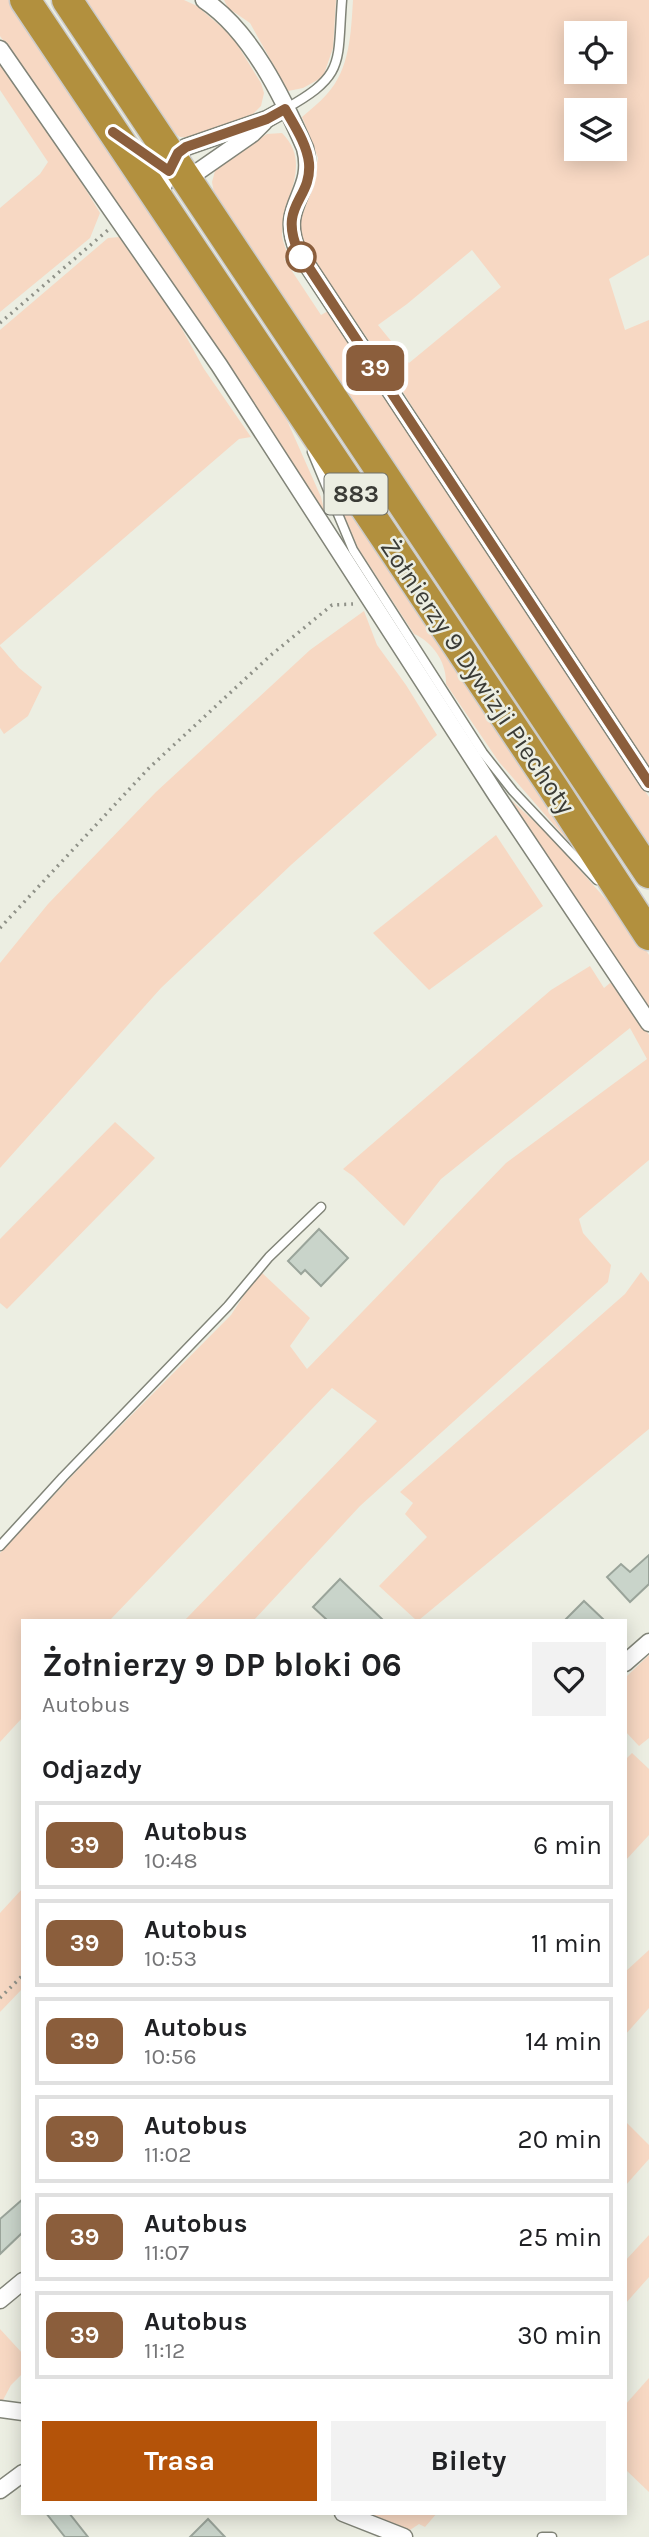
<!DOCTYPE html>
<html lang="pl">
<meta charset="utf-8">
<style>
body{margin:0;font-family:Karla,sans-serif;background:#f2f2f2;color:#202124;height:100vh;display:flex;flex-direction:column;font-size:26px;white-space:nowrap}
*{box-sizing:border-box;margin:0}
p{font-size:23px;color:#757577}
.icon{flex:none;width:38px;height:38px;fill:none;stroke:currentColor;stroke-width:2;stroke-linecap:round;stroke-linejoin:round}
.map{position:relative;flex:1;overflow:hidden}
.side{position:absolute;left:21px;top:1619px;width:606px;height:896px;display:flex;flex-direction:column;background:#fff;border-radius:0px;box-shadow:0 4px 18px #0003}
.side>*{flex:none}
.badge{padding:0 14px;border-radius:10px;font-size:24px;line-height:46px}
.tools{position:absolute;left:564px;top:21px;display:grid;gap:14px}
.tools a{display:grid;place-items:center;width:63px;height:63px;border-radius:0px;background:#fff;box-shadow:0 4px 18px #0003;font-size:35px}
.map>.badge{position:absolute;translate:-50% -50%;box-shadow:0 0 0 4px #fff}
h2{padding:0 21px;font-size:26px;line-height:63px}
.round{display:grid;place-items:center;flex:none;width:74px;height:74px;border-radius:0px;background:#f2f2f2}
.headline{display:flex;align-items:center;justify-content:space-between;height:119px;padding:0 21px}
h1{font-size:33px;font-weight:700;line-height:52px}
.primary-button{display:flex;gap:14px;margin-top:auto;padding:14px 21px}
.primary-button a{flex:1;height:80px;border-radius:0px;background:#b45309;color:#fff;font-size:28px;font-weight:700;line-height:80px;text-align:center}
.primary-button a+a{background:#f2f2f2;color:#202124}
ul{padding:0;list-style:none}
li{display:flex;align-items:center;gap:21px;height:88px;margin:0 14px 10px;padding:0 7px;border:4px solid #e0e0e0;border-radius:0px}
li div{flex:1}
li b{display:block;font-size:26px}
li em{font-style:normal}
li .badge{min-width:77px;font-weight:700;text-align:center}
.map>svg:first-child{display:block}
.green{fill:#f7d8c3;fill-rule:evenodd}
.building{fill:#c9d4ca;stroke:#9aa49a;stroke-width:2}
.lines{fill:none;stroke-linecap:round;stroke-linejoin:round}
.lane-casing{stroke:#818478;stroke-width:11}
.street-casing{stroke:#818478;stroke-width:19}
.highway-casing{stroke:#cccccb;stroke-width:33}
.path{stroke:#8f9188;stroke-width:3.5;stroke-dasharray:2 5;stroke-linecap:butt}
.lane{stroke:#fff;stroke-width:8}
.street{stroke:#fff;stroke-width:16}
.highway{stroke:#b2903e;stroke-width:30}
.line-casing{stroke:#fff;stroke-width:16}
.line{stroke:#8b5e3c;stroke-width:10}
.stop-dot{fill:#fff;stroke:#8b5e3c;stroke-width:3.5}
.labels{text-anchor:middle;stroke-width:5;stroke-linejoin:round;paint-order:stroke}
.shield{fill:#eceee2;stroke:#6f716a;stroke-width:2}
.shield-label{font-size:24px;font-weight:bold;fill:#3a3b36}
.street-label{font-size:26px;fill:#3a3b36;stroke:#eceee2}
</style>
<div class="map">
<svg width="649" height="2537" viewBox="0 0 649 2537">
<rect width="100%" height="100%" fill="#eceee2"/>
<!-- green -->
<g class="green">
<path d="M 0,0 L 11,0 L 277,398 L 321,497 L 327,523 L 233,375 L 0,36 Z"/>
<path d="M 82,0 L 184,0 L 197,6 L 232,36 L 261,83 L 264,93 L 261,106 L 253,114 L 194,138 L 180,137 L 169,130 Z"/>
<path d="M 224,0 L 336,0 L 333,48 L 323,77 L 303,88 L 288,91 L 250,23 L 228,8 Z"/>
<path d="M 353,0 L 649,0 L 649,255 L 609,279 L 625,330 L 649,320 L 649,773 L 524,577 L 456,478 L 397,382 L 303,244 L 299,222 L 301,207 L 314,182 L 318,158 L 302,117 C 310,110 319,103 327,94 C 350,69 351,33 353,0 ZM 576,33 L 614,33 L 614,72 L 576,72 ZM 576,110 L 614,110 L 614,149 L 576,149 ZM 472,250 L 501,287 L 409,363 L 378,325 L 407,304 Z"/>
<path d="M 0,64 L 71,165 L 100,213 L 90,238 L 0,312 L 0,208 L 40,174 L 48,162 L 0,90 Z"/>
<path d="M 282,133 C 313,164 283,197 282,234 C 282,241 286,248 288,255 L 284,259 L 321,315 L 328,311 L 358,355 L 649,797 L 649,850 L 215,198 L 212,182 L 215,171 L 228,159 L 267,134 Z"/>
<path d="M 119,237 L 177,320 L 204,369 L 251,437 L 239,439 L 0,645 L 0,330 L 108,238 Z"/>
<path d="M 327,473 L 558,818 L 568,841 L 499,762 L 446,684 C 447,663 433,642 414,634 L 356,545 Z"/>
<path d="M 364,611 L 377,645 L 406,685 L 437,735 L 291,865 L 161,988 L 0,1168 L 0,963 L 48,904 L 156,792 L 310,650 Z"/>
<path d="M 0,646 L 19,668 L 42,687 L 28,716 L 4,734 L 0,728 Z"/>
<path d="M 511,800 L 549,835 L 580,870 L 631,928 L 649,955 L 649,1010 L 515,812 Z"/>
<path d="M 496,835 L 543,906 L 429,990 L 373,933 Z"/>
<path d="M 590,966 L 604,988 L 610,983 L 616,985 L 649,1035 L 649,1160 L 579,1219 L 583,1233 L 611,1265 L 608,1282 L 360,1506 L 254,1620 L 185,1620 L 377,1421 L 332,1388 L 110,1620 L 23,1620 L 23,1717 L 0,1742 L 0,1553 L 84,1463 L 231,1315 L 260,1271 L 310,1318 L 290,1346 L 307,1369 L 506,1163 L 647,1059 L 630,1028 L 441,1179 L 404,1226 L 353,1176 L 343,1169 L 551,990 Z"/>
<path d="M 115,1122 L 155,1158 L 7,1309 L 0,1303 L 0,1239 Z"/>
<path d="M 641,1272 L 649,1282 L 649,1429 L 419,1620 L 416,1620 L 379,1586 L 427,1537 L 405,1514 L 413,1503 L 400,1492 L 625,1294 Z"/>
<path d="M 649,1655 L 649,1738 L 639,1746 L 625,1731 L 625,1678 Z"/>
<path d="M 632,1753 L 649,1769 L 649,1835 L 625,1861 L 625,1760 Z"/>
<path d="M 23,1888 L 23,1988 L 0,2012 L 0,1913 Z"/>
<path d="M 649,1950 L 649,2008 L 625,2035 L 625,1972 Z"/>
<path d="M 625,2121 L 649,2145 L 649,2159 L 625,2186 Z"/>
<path d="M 649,2235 L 649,2277 L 625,2304 L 625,2261 Z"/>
<path d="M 0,2329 L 23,2354 L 23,2373 L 11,2385 L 3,2400 L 0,2400 Z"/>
<path d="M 649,2378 L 649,2492 L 625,2469 L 625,2405 Z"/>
<path d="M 368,2513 L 437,2513 L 425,2527 L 419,2524 L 410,2530 Z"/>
</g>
<!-- building -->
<g class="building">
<path d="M 319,1229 L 348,1258 L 321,1286 L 305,1270 L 301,1274 L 288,1261 Z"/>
<path d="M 649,1555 L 649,1584 L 630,1602 L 607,1577 L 621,1564 L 630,1572 Z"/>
<path d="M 340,1579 L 383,1620 L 327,1620 L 313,1607 Z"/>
<path d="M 584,1601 L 604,1620 L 565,1620 Z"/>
<path d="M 23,2199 L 23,2232 L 0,2254 L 0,2219 Z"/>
<path d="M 46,2513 L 69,2513 L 88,2537 L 65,2537 Z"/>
<path d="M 208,2519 L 225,2537 L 190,2537 Z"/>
</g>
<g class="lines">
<!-- lane casing -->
<g class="lane-casing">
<g id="lane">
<path d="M 285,109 C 346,75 337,64 342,0"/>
<path d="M 139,149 L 165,168"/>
<path d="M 312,452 L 353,550 L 483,753 L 513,791 L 597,880"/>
<path d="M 0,1546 L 63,1477 L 228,1306 L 269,1257 L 321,1207"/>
<path d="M 542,2537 L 552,2537"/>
</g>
</g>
<!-- street casing -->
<g class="street-casing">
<g id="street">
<path d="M 204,0 C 251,31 283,98 305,148 C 317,194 277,204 298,251 L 649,783"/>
<path d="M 0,49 L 219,365 L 497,796 L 649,1023"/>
<path d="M 183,182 L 252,134 L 264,122"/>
<path d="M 158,199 L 174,160 L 186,147 L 267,119 L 285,109"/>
<path d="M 625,1663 L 649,1642"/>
<path d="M 0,2300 L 23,2281"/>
<path d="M 0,2409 L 23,2412"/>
<path d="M 0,2490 L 23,2473"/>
<path d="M 343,2513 L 404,2537"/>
</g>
</g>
<!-- highway casing -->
<g class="highway-casing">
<g id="highway">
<path d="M 25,0 L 554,789 L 649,935"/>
<path d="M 67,0 L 649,873"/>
</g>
</g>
<!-- path -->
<g class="path">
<path d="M 0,323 L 108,230"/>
<path d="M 0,928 L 149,768 L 271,655 L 332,605 L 353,604"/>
<path d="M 0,1998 L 23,1975"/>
</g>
<!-- lane -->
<use href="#lane" class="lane"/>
<!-- street -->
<use href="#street" class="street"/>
<!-- highway -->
<use href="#highway" class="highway"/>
</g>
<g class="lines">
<!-- line casing -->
<g class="line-casing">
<path id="line" d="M 113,132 L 169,171 L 178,153 L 186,147 L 267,119 L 285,109 C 294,125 307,144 309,163 C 312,200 278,204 298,251 L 649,783"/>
</g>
<!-- line -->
<use href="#line" class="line"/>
</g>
<!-- markers -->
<circle class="stop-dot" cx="301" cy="257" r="14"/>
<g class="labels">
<!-- shield labels -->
<rect class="shield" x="324.5" y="473.5" width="63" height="41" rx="5"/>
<g class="shield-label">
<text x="356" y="502">883</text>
</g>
<!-- street labels -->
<g class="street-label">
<text transform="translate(478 676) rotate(56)" y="9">Żołnierzy 9 Dywizji Piechoty</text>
</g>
</g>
</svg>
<div class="tools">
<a><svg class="icon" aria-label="locate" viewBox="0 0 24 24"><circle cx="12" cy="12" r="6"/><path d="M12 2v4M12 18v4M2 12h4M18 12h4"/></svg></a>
<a><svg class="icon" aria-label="layers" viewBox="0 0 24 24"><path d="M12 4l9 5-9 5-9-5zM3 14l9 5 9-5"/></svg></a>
</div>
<b class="badge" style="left:375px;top:368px;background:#8b5e3c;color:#fff">39</b>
<section class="side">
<div class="headline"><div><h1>Żołnierzy 9 DP bloki 06</h1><p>Autobus</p></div><a class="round"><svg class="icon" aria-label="heart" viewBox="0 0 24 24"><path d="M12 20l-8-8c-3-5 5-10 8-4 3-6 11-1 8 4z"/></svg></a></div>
<h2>Odjazdy</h2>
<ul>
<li><span class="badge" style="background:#8b5e3c;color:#fff">39</span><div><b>Autobus</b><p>10:48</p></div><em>6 min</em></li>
<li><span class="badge" style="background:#8b5e3c;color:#fff">39</span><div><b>Autobus</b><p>10:53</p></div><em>11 min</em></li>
<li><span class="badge" style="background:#8b5e3c;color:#fff">39</span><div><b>Autobus</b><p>10:56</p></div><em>14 min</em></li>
<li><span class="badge" style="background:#8b5e3c;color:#fff">39</span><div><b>Autobus</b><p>11:02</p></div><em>20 min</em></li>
<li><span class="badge" style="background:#8b5e3c;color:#fff">39</span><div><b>Autobus</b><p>11:07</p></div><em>25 min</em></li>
<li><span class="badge" style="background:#8b5e3c;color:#fff">39</span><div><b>Autobus</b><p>11:12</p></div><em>30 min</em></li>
</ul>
<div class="primary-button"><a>Trasa</a><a>Bilety</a></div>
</section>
</div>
